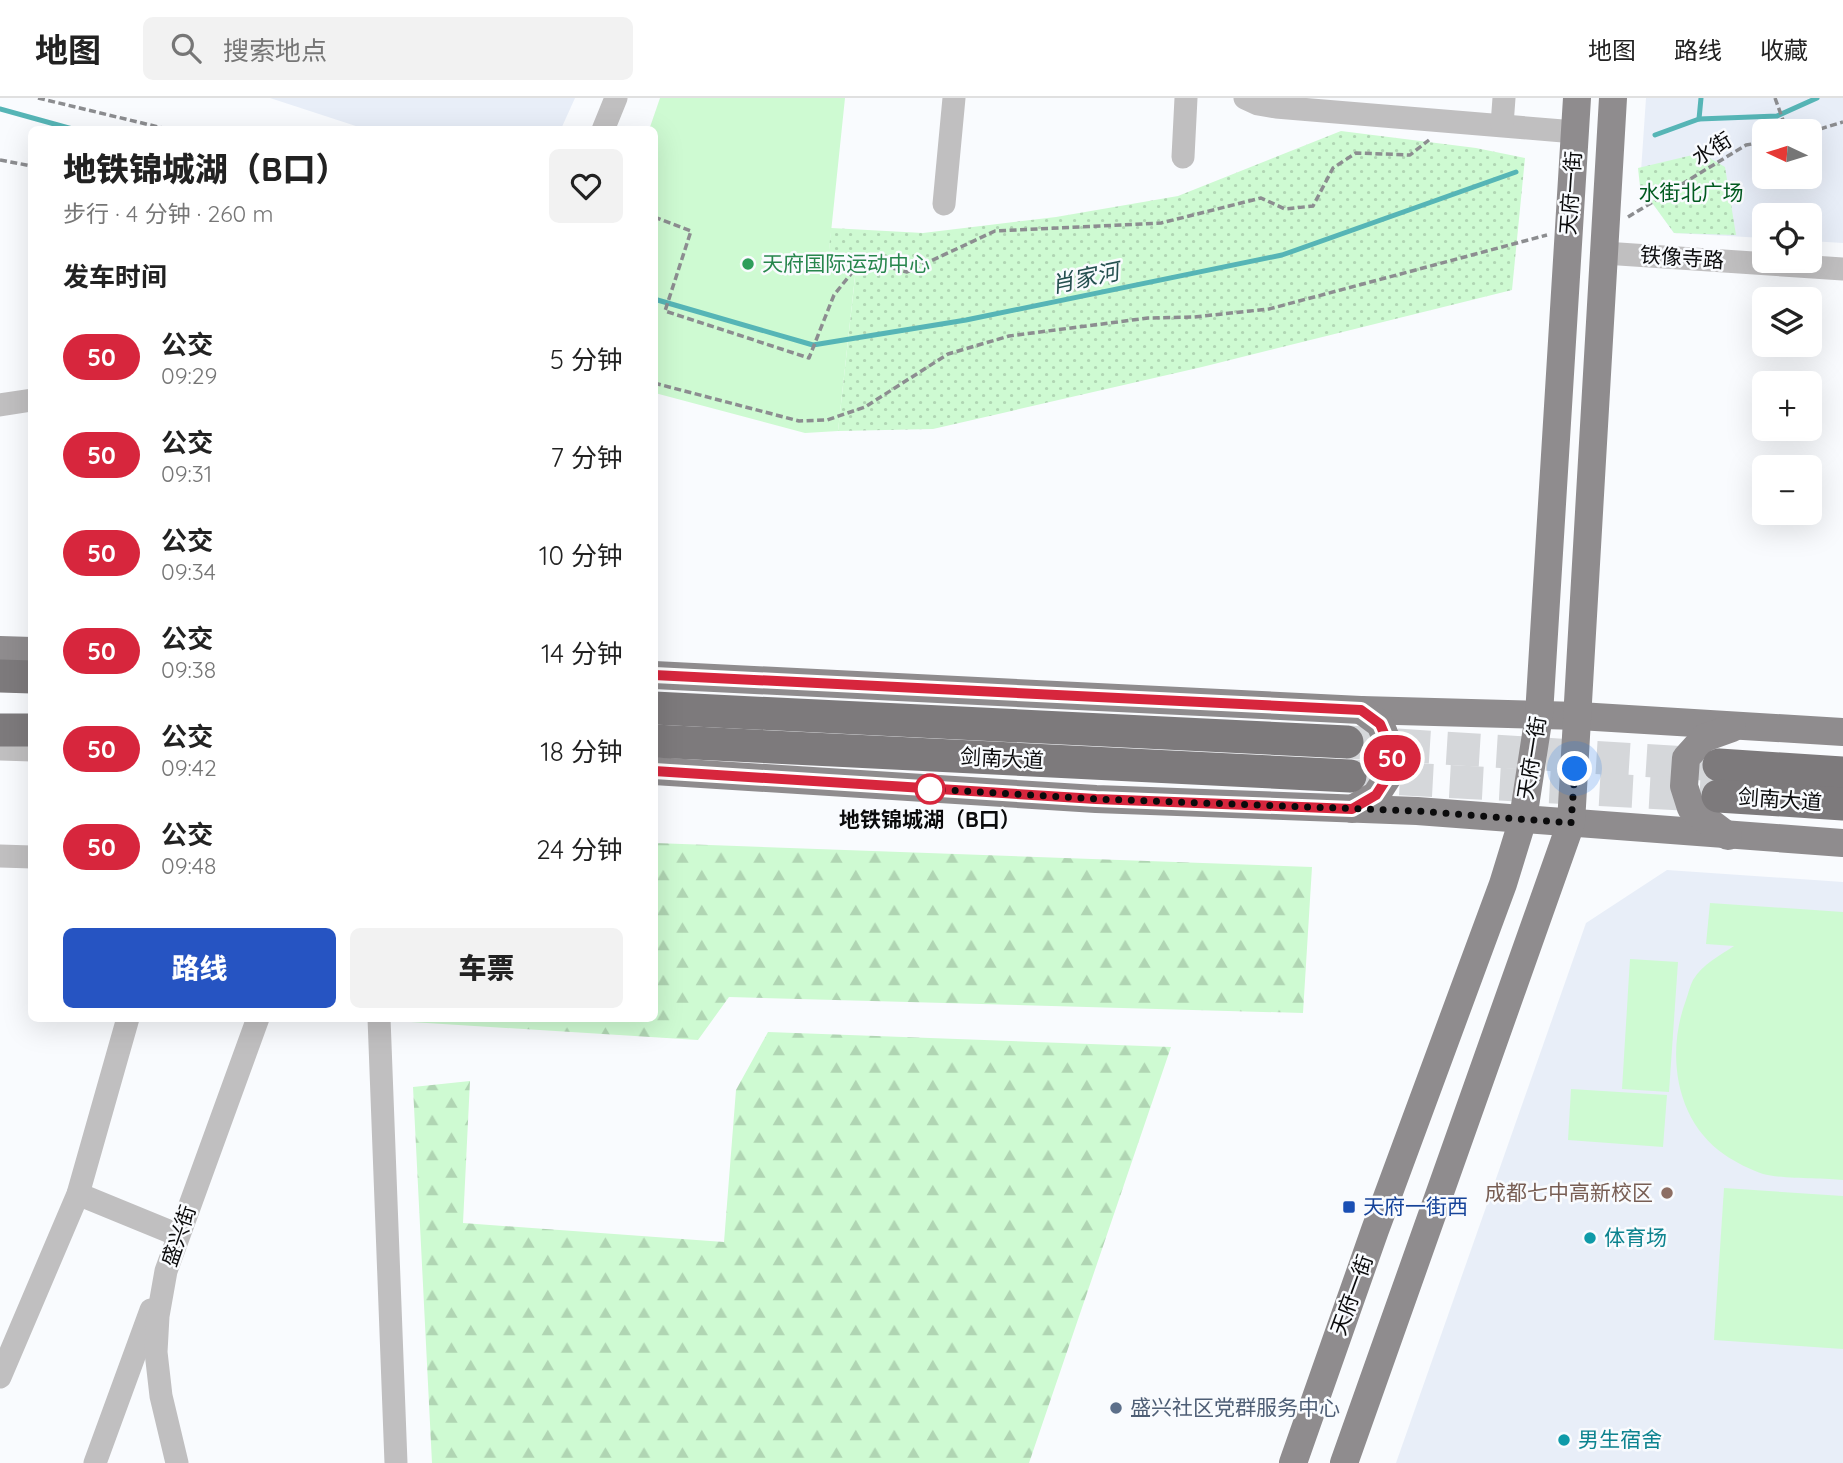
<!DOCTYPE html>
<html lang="zh">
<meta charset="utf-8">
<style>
body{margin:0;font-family:Quicksand,"Noto Sans SC",sans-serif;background:#f2f2f2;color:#222;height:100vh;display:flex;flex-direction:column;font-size:26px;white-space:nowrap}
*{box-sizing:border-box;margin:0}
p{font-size:23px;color:#767676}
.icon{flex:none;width:38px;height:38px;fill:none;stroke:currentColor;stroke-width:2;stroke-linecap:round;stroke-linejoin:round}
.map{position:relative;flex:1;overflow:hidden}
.details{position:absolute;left:28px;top:28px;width:630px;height:896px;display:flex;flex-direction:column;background:#fff;border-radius:10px;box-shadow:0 7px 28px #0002}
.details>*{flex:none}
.badge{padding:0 14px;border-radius:23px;font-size:24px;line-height:46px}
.needle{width:46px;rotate:274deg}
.buttons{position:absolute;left:1752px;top:21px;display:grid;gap:14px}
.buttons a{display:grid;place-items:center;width:70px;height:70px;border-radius:10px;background:#fff;box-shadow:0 7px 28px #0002;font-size:35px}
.you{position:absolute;width:35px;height:35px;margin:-18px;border:5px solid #fff;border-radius:50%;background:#1a73e8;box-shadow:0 0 0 10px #1a73e833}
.map>.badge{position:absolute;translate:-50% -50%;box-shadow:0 0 0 4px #fff}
h2{padding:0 35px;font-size:26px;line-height:63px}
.round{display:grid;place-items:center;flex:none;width:74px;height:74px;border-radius:10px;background:#f2f2f2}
.summary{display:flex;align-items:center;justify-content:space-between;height:119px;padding:0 35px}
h1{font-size:33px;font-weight:800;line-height:52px}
.action{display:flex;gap:14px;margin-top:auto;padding:14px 35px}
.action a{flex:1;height:80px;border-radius:10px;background:#2654c2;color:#fff;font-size:28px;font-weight:800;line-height:80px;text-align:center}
.action a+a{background:#f2f2f2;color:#222}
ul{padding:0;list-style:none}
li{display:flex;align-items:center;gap:21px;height:98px;padding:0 35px}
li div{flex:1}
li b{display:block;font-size:26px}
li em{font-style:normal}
li .badge{min-width:77px;font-weight:700;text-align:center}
header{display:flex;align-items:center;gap:42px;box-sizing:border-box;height:98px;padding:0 35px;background:#fff;border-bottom:2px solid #e0e0e0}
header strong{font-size:33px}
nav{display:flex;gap:38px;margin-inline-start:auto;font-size:24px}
.search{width:490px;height:63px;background:#f2f2f2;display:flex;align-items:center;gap:18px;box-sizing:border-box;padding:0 24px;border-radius:10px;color:#767676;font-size:26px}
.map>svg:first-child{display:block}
.built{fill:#e8eef8;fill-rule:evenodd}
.grass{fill:#cefad2}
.forest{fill:url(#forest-firs)}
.park{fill:url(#park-dots)}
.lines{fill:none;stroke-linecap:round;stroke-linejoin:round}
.stream{stroke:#56b5b6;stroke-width:5}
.highway-tunnel{stroke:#d5d7da;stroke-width:33;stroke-dasharray:33 17;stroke-linecap:butt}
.path{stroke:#8c8d90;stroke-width:3.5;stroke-dasharray:7 3.5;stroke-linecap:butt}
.minor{stroke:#c0bfc0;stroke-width:23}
.major{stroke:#8f8c8e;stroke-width:28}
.highway{stroke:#7d7a7c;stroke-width:33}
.line-casing{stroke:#fff;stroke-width:16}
.line{stroke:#d7263d;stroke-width:10}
.walk{stroke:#0b0b0c;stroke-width:7;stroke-dasharray:0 12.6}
.leisure-dot{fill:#2e9e5b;stroke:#f9fbfe;stroke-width:2.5}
.stop-dot{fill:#fff;stroke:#d7263d;stroke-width:3.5}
.education-dot{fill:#8d6e63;stroke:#f9fbfe;stroke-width:2.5}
.transit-dot{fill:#1a4fb4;stroke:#f9fbfe;stroke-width:2.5}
.culture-dot{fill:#0f9aa8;stroke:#f9fbfe;stroke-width:2.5}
.service-dot{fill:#5c6f8a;stroke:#f9fbfe;stroke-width:2.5}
.labels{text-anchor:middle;stroke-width:5;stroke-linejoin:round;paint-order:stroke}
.street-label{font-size:21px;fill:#0b0b0c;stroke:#f9fbfe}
.park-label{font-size:21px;fill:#005a1f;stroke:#f9fbfe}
.leisure-label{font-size:21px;fill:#27864d;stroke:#f9fbfe;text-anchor:start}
.stop-label{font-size:21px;font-weight:bold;fill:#0b0b0c;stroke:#f9fbfe}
.education-label{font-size:21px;fill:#785e54;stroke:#f9fbfe;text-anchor:end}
.transit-label{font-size:21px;fill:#164399;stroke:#f9fbfe;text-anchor:start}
.culture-label{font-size:21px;fill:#0d838f;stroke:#f9fbfe;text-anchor:start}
.service-label{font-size:21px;fill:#4e5e75;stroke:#f9fbfe;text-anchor:start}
.water-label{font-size:23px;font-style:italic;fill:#255050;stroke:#f9fbfe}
</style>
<header>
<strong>地图</strong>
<div class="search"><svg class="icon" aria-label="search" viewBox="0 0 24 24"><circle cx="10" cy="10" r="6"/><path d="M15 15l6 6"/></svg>搜索地点</div>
<nav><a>地图</a><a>路线</a><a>收藏</a></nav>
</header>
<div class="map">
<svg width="1843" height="1365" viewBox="0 0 1843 1365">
<defs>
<pattern id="forest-firs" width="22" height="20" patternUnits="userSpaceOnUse" patternTransform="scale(1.75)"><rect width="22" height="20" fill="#cefad2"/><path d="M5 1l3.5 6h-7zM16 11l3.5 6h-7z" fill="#b0d5b3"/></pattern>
<pattern id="park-dots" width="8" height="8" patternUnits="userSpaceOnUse" patternTransform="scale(1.75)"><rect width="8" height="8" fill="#cefad2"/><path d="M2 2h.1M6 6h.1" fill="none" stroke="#b0d5b3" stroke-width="1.8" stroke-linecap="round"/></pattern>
</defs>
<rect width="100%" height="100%" fill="#f9fbfe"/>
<!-- built -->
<g class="built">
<path d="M 270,0 L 575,0 L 561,31 L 368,32 Z"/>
<path d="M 1646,0 L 1843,0 L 1843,145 L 1810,143 L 1810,117 L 1764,117 L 1764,140 L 1674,135 L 1640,88 ZM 1764,33 L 1810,33 L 1810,79 L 1764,79 Z"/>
<path d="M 1667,772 L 1843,784 L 1843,1365 L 1396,1365 L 1586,825 Z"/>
</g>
<!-- grass -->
<g class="grass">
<path d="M 660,0 L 845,0 L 828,163 L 856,169 L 838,333 L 805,335 L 655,295 L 654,32 L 649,32 Z"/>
<path d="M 1710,805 L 1843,814 L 1843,1082 C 1823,1080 1780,1081 1763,1076 C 1751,1072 1735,1064 1725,1057 C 1675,1023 1666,955 1686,902 C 1688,896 1690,888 1693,882 C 1703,866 1719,858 1734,848 L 1706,846 Z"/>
<path d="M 1630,861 L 1678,864 L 1669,994 L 1622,991 Z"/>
<path d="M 1571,991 L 1667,997 L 1663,1049 L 1568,1042 Z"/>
<path d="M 1724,1090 L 1843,1098 L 1843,1251 L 1714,1242 Z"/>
</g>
<!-- forest -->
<g class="forest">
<path d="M 655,745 L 1312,769 L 1303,915 L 729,899 L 698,942 L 411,924 L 411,920 L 654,920 Z"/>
<path d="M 768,934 L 1171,949 L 1029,1365 L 432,1365 L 413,989 L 470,983 L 463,1125 L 724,1144 L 736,992 Z"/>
</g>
<!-- park -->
<g class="park">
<path d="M 1341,33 L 1476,50 L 1525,60 L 1512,192 L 1202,269 L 933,331 L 838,333 L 856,170 L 828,163 L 831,130 L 923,135 L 1056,119 L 1178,98 Z"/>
<path d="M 1701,55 L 1725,69 L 1736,137 L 1674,135 L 1640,88 L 1638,70 Z"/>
</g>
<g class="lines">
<!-- stream -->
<g class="stream">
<path d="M 0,11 L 76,32"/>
<path d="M 1699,21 L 1701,0"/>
<path d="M 1655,37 L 1699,21 L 1777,18 L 1817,0"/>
<path d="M 654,201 L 813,247 L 966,222 L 1282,157 L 1516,74"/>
</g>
<!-- highway-tunnel -->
<g class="highway-tunnel">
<path d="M 1347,644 L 1719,667"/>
<path d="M 1350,678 L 1718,698"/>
</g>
<!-- path -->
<g class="path">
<path d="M 38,0 L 171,32"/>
<path d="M 1775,0 L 1787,33"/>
<path d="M 1810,34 L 1843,24"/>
<path d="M 0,62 L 32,68"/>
<path d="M 654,119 L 691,133 L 665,213 L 809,260 L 834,197 L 862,162 L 907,174 L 995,133 L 1161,125 L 1261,100 L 1285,111 L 1313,108 L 1333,70 L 1356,55 L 1410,57 L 1429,42"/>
<path d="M 1628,119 L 1746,47 L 1764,44"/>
<path d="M 654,285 L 799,323 L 827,322 L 865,309 L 948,256 L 1009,238 L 1148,220 L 1194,219 L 1269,211 L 1547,137"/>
</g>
<!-- minor -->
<g class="minor">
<path d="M 1245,0 L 1258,6 L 1276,9 L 1575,34"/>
<path d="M 1502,27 L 1504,0"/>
<path d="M 603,32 L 616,0"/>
<path d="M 1183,59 L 1186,0"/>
<path d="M 944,106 L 954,0"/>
<path d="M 1604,155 L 1843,171"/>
<path d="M 0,307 L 32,302"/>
<path d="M 0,651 L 32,652"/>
<path d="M 0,758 L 32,759"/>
<path d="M 379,920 L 396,1365"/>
<path d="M 78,1096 L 178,1137"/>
<path d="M 0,1279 L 78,1096 L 128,920"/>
<path d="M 95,1365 L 151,1212"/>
<path d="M 177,1365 L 161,1298 L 156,1254 L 158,1218 L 166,1173 L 258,920"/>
</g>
<!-- major -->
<g class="major">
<path d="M 0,552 L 32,553"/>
<path d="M 654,577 L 1361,612 L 1579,618 L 1843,634"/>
<path d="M 654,673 L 1096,701 L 1417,713 L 1843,745"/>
<path d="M 1352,711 L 1376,697 L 1389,677 L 1392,654 L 1380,626 L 1361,612"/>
<path d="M 1728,738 L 1691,710 L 1684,688 L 1686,660 L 1704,640 L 1732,630"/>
<path d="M 1293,1365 L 1375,1132 L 1503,786 L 1523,721 L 1539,617 L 1577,0"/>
<path d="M 1344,1365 L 1571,725 L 1613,0"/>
</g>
<!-- highway -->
<g class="highway">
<path d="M 0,578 L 32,579"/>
<path d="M 654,610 L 1347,644"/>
<path d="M 0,632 L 32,632"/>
<path d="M 654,643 L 1350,678"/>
<path d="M 1719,667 L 1843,675"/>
<path d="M 1718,698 L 1843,706"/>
</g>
</g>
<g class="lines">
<!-- line casing -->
<g class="line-casing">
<path id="line" d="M 654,577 L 1361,612 L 1380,626 L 1392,654 L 1389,677 L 1376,697 L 1352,711 L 1096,701 L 654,673"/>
</g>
<!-- line -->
<use href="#line" class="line"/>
<!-- walk -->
<path class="walk" d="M 930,691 L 1096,701 L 1417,713 L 1571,725 L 1575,671"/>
</g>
<!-- markers -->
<circle class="leisure-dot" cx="748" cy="166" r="7"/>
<circle class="stop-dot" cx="930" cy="691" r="14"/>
<circle class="education-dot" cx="1667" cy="1095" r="7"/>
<rect class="transit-dot" x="1342" y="1102" width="14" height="14" rx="3.5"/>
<g class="culture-dot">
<circle cx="1590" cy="1140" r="7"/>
<circle cx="1564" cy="1342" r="7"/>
</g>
<circle class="service-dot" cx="1116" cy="1310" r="7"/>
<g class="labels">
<!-- street labels -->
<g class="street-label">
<text transform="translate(1712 51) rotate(-32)" y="7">水街</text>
<text transform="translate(1571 95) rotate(-86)" y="7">天府一街</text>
<text transform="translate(1682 160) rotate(4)" y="7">铁像寺路</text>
<text transform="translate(1532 660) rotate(-81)" y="7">天府一街</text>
<text transform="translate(1002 661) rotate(3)" y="7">剑南大道</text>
<text transform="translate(1780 702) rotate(4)" y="7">剑南大道</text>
<text transform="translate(179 1138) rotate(-71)" y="7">盛兴街</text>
<text transform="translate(1352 1197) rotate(-70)" y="7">天府一街</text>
</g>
<!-- park labels -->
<g class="park-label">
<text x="1691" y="102">水街北广场</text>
</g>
<!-- leisure labels -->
<g class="leisure-label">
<text x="762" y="173">天府国际运动中心</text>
</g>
<!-- stop labels -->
<g class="stop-label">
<text x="930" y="729">地铁锦城湖（B口）</text>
</g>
<!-- education labels -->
<g class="education-label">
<text x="1653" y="1102">成都七中高新校区</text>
</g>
<!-- transit labels -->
<g class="transit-label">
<text x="1363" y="1116">天府一街西</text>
</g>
<!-- culture labels -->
<g class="culture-label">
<text x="1604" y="1147">体育场</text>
<text x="1578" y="1349">男生宿舍</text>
</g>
<!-- service labels -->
<g class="service-label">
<text x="1130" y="1317">盛兴社区党群服务中心</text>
</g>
<!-- water labels -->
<g class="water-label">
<text transform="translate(1085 180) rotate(-12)" y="8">肖家河</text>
</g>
</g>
</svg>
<div class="buttons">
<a><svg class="needle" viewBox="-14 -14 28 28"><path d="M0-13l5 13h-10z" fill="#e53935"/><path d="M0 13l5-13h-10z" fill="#767676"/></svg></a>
<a><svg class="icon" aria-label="locate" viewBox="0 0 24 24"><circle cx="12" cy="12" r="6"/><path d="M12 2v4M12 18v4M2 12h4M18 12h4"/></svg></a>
<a><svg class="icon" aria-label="layers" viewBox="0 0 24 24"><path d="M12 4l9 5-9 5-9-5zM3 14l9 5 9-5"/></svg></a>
<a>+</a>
<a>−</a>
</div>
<div class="you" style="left:1575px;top:671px"></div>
<b class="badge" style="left:1392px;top:660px;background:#d7263d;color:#fff">50</b>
<section class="details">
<div class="summary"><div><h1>地铁锦城湖（B口）</h1><p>步行 · 4 分钟 · 260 m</p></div><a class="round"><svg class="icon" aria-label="heart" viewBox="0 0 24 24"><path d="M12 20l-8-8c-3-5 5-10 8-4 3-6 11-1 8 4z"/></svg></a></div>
<h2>发车时间</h2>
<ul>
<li><span class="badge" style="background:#d7263d;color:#fff">50</span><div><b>公交</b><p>09:29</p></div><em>5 分钟</em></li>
<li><span class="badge" style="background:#d7263d;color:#fff">50</span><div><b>公交</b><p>09:31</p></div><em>7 分钟</em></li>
<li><span class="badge" style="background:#d7263d;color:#fff">50</span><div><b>公交</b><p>09:34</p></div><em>10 分钟</em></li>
<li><span class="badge" style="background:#d7263d;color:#fff">50</span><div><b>公交</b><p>09:38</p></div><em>14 分钟</em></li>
<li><span class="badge" style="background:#d7263d;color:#fff">50</span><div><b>公交</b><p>09:42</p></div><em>18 分钟</em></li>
<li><span class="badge" style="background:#d7263d;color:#fff">50</span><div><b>公交</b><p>09:48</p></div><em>24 分钟</em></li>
</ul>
<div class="action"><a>路线</a><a>车票</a></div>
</section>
</div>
